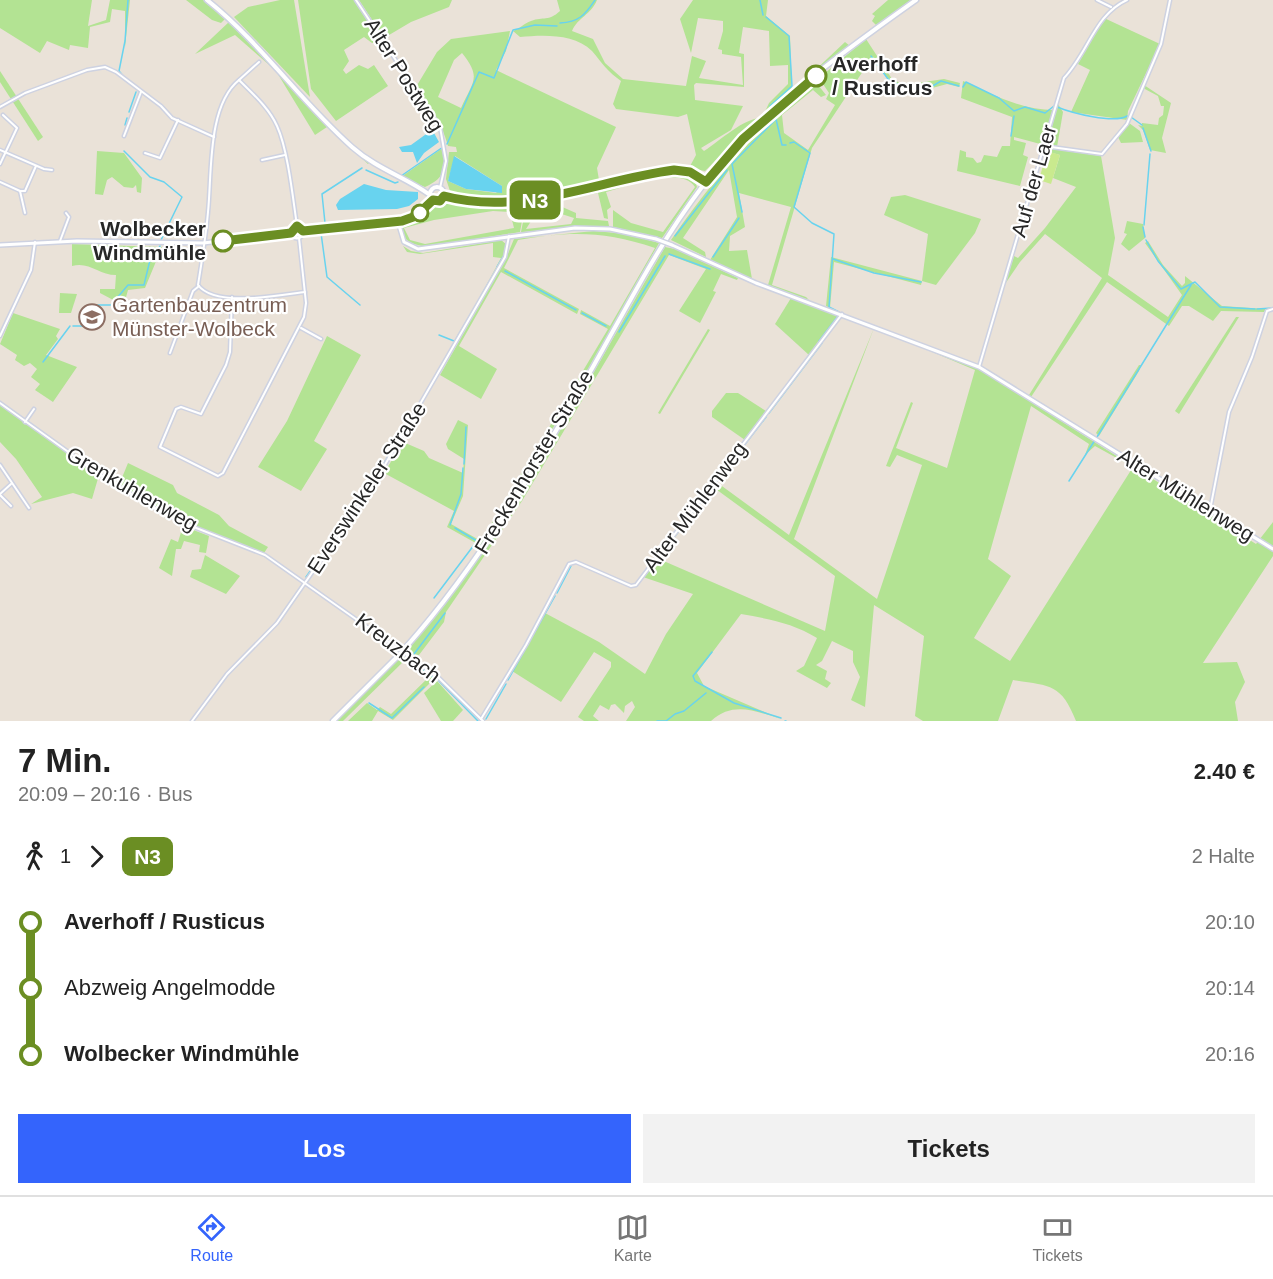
<!DOCTYPE html>
<html lang="de">
<meta charset="utf-8">
<style>
body{margin:0;font-family:Helvetica,sans-serif;background:#f2f2f2;color:#222;height:100vh;display:flex;flex-direction:column;font-size:22px;white-space:nowrap}
*{box-sizing:border-box;margin:0}
p{font-size:20px;color:#767676}
.icon{flex:none;width:33px;height:33px;fill:none;stroke:currentColor;stroke-width:2;stroke-linecap:round;stroke-linejoin:round}
.map{position:relative;height:721px;overflow:hidden}
.sheet{display:flex;flex-direction:column;background:#fff;flex:1}
.sheet>*{flex:none}
.badge{padding:0 12px;border-radius:9px;font-size:21px;line-height:39px}
.map>.badge{position:absolute;translate:-50% -50%;box-shadow:0 0 0 3px #fff}
.legs{display:flex;align-items:center;gap:9px;height:66px;padding:0 18px;font-size:20px}
.legs p{margin-inline-start:auto}
.overview{display:flex;align-items:center;justify-content:space-between;height:102px;padding:0 18px}
h1{font-size:33px;font-weight:800;line-height:45px}
.button{display:flex;gap:12px;margin-top:auto;padding:12px 18px}
.button a{flex:1;height:69px;border-radius:0px;background:#3464fc;color:#fff;font-size:24px;font-weight:800;line-height:69px;text-align:center}
.button a+a{background:#f2f2f2;color:#222}
ul{padding:0 18px;list-style:none}
li{display:flex;align-items:center;gap:21px;height:66px;font-size:22px}
li i{display:grid;place-items:center;width:9px;height:100%;margin:0 8px;background:currentColor}
li i::after{content:'';width:15px;height:15px;margin:-8px;border:4px solid;border-radius:50%;background:#fff}
li p{margin-inline-start:auto}
li:first-child i{background:linear-gradient(#0000 50%,currentColor 0)}
li:last-child i{background:linear-gradient(currentColor 50%,#0000 0)}
.dock{display:flex;justify-content:space-around;align-items:center;height:84px;border-top:2px solid #e0e0e0;background:#fff;font-size:16px;color:#767676}
.dock a{display:grid;justify-items:center;gap:3px}
.dock .selected{color:#3464fc}
.map>svg:first-child{display:block}
.green{fill:#b3e393;fill-rule:evenodd}
.pitch{fill:#c9ea8e}
.water{fill:#68d3ef}
.lines{fill:none;stroke-linecap:round;stroke-linejoin:round}
.stream{stroke:#68d3ef;stroke-width:1.5}
.minor-casing{stroke:#ced2e1;stroke-width:5}
.tertiary-casing{stroke:#ced2e1;stroke-width:6}
.secondary-casing{stroke:#ced2e1;stroke-width:7}
.minor{stroke:#fff;stroke-width:2}
.tertiary{stroke:#fff;stroke-width:3}
.secondary{stroke:#fff;stroke-width:4}
.tertiary-bridge-casing{stroke:#ced2e1;stroke-width:6;stroke-linecap:butt}
.secondary-bridge-casing{stroke:#ced2e1;stroke-width:7;stroke-linecap:butt}
.tertiary-bridge{stroke:#fff;stroke-width:3}
.secondary-bridge{stroke:#fff;stroke-width:4}
.line-1-casing{stroke:#fff;stroke-width:14}
.line-1{stroke:#6b8e23;stroke-width:9}
.stop-1-dot{fill:#fff;stroke:#6b8e23;stroke-width:3}
.labels{text-anchor:middle;stroke-width:4.5;stroke-linejoin:round;paint-order:stroke}
.stop-label{font-size:21px;font-weight:bold;fill:#272727;stroke:#fff;text-anchor:start}
.street-label{font-size:21px;fill:#272727;stroke:#fff}
.education-label{font-size:21px;fill:#785e54;stroke:#fff;text-anchor:start}
</style>
<div class="map">
<svg width="1273" height="721" viewBox="0 0 1273 721">
<rect width="100%" height="100%" fill="#eae2d8"/>
<!-- green -->
<g class="green">
<path d="M 0,0 L 92,0 L 88,26 L 106,20 L 110,0 L 130,0 L 125,47 L 125,11 L 112,9 L 110,22 L 90,27 L 88,48 L 70,45 L 69,50 L 47,41 L 40,53 L 0,28 Z"/>
<path d="M 186,0 L 203,0 L 226,18 L 221,23 L 212,20 Z"/>
<path d="M 280,0 L 294,0 L 310,97 L 234,17 L 248,7 Z"/>
<path d="M 298,0 L 355,0 L 383,42 L 372,43 L 364,37 L 344,50 L 349,61 L 343,70 L 346,74 L 359,65 L 368,69 L 374,65 L 388,86 L 336,121 L 311,89 Z"/>
<path d="M 359,0 L 452,0 L 449,7 L 411,22 L 384,38 Z"/>
<path d="M 557,0 L 597,0 C 591,15 578,17 572,31 L 593,39 L 605,63 L 623,79 L 686,86 L 692,56 L 706,61 L 699,78 L 743,85 L 741,57 L 722,54 L 722,50 L 718,49 L 723,31 L 723,21 L 698,18 L 691,53 L 680,19 L 693,0 L 768,0 L 766,16 L 790,36 L 792,92 L 845,42 L 850,46 L 755,122 L 705,171 L 689,168 L 696,155 L 687,114 L 678,117 L 616,109 L 613,104 L 621,81 C 608,72 602,63 592,51 C 574,33 542,35 520,37 L 513,31 C 520,29 524,23 531,21 C 544,16 548,22 560,11 ZM 743,27 L 769,31 L 770,66 L 788,65 L 788,84 L 769,103 L 762,118 C 745,117 721,140 704,151 L 701,148 L 731,130 L 743,106 L 695,100 L 694,85 L 696,83 L 744,87 L 744,54 L 739,53 Z"/>
<path d="M 888,0 L 911,0 L 876,25 L 872,21 L 875,16 L 872,14 Z"/>
<path d="M 1104,18 L 1160,44 L 1128,111 L 1127,120 L 1071,112 L 1090,70 L 1078,64 Z"/>
<path d="M 230,21 L 370,162 L 368,164 L 327,127 L 315,135 L 276,71 L 235,35 L 195,54 Z"/>
<path d="M 510,31 L 506,51 L 496,70 L 616,127 L 597,168 L 599,180 L 665,165 L 684,166 L 600,184 L 597,180 L 596,184 C 557,193 486,212 450,191 L 446,179 L 449,152 L 457,152 L 456,147 L 448,146 C 442,123 430,106 416,87 L 437,52 L 451,39 ZM 462,53 C 482,78 473,81 461,108 L 438,97 L 454,60 ZM 455,156 L 502,186 L 496,193 L 466,189 L 448,181 Z"/>
<path d="M 866,39 L 892,79 L 904,85 L 944,79 L 960,83 L 959,87 L 947,84 L 925,90 L 897,88 L 871,59 L 812,148 L 772,285 L 806,297 L 809,300 L 768,285 L 791,207 L 739,193 L 745,227 L 730,236 L 729,251 L 747,250 L 752,279 L 710,260 L 737,217 L 729,170 L 683,238 L 705,252 L 706,257 L 671,240 C 715,176 756,131 815,81 L 826,95 L 821,97 L 813,90 L 782,115 L 784,133 L 808,150 L 835,105 L 826,99 L 829,93 L 819,78 Z"/>
<path d="M 0,71 L 43,137 L 38,141 L 0,82 Z"/>
<path d="M 963,81 C 992,94 1021,110 1054,110 L 1044,145 L 1014,137 L 1014,140 L 1026,143 L 1023,155 L 1028,157 L 1020,186 L 957,171 L 960,150 L 966,152 L 966,157 L 973,158 L 977,163 L 981,162 L 984,155 L 997,157 L 1002,146 L 1010,146 L 1012,117 L 961,98 Z"/>
<path d="M 1144,85 L 1171,103 L 1162,138 L 1166,153 L 1150,150 L 1143,130 L 1138,125 L 1142,126 L 1142,123 L 1158,125 L 1159,118 L 1163,115 L 1164,106 L 1161,106 L 1158,96 L 1143,88 Z"/>
<path d="M 1058,104 L 1063,112 L 1057,147 L 1047,145 Z"/>
<path d="M 1129,123 L 1140,131 L 1143,142 L 1121,143 L 1118,137 Z"/>
<path d="M 444,147 C 444,169 447,177 425,187 L 401,177 Z"/>
<path d="M 1046,148 L 1101,156 L 1115,238 L 1108,275 L 1168,317 L 1182,295 L 1145,243 L 1148,241 L 1163,265 L 1182,286 L 1185,283 L 1185,276 L 1222,306 L 1266,309 L 1264,312 L 1221,311 L 1213,321 L 1189,306 L 1182,306 L 1169,326 L 1107,282 L 1031,397 L 1029,395 L 1102,278 L 1045,234 L 1020,262 L 1005,284 L 1014,256 L 1018,258 L 1045,228 L 1076,187 L 1053,178 L 1060,155 L 1045,151 Z"/>
<path d="M 97,151 L 124,153 L 142,178 L 141,193 L 137,192 L 136,185 L 133,188 L 124,187 L 112,177 L 107,180 L 103,195 L 95,194 Z"/>
<path d="M 675,175 C 683,176 690,179 696,184 L 697,187 L 662,238 L 613,227 L 613,210 L 631,223 L 663,232 L 695,187 C 681,165 628,186 606,192 L 611,207 L 607,210 L 608,219 L 604,218 L 598,193 L 582,196 L 581,194 L 590,191 Z"/>
<path d="M 579,194 L 559,201 L 560,206 L 576,213 L 576,218 L 608,221 L 609,226 L 521,232 L 524,217 L 522,206 ZM 540,207 L 574,218 L 571,224 L 526,229 Z"/>
<path d="M 905,195 L 981,219 L 975,233 L 936,285 L 922,281 L 921,285 L 834,262 L 830,308 L 826,306 L 831,257 L 922,281 L 928,234 L 884,215 L 891,197 Z"/>
<path d="M 445,200 L 487,206 L 519,206 L 523,215 L 520,232 L 426,247 L 410,243 L 403,236 L 401,226 L 423,219 L 434,205 ZM 493,211 L 510,212 L 514,228 L 425,244 L 410,240 L 404,228 L 434,220 Z"/>
<path d="M 1127,221 L 1143,224 L 1145,238 L 1129,251 L 1121,244 L 1127,234 L 1124,233 Z"/>
<path d="M 594,231 L 627,234 L 659,243 L 578,387 L 481,546 L 447,527 L 454,511 L 384,473 L 403,442 L 424,451 L 429,458 L 463,473 L 464,459 L 448,449 L 446,444 L 458,420 L 468,425 L 463,496 L 451,524 L 481,541 L 608,329 L 580,314 L 581,310 L 610,326 L 655,248 C 605,231 569,231 518,240 L 504,268 L 579,309 L 577,314 L 501,272 L 459,346 L 497,369 L 481,399 L 440,375 L 507,256 L 514,239 Z"/>
<path d="M 501,240 L 507,245 L 504,257 L 456,341 L 501,258 L 493,257 L 493,243 L 420,254 L 407,252 L 403,246 L 411,251 L 423,253 Z"/>
<path d="M 72,244 L 162,247 L 145,288 L 128,290 L 125,301 L 119,298 L 117,302 L 100,293 L 100,289 L 115,289 L 116,275 C 99,275 89,261 72,266 Z"/>
<path d="M 665,247 L 675,249 L 738,278 L 737,280 L 721,274 L 713,291 L 716,292 L 700,323 L 679,311 L 706,269 L 669,255 L 522,501 L 446,612 L 444,622 L 419,655 L 411,654 L 407,650 C 510,532 587,382 665,247 Z"/>
<path d="M 60,293 L 77,294 L 71,313 L 59,313 Z"/>
<path d="M 791,298 L 838,315 L 809,355 L 775,324 Z"/>
<path d="M 13,313 L 60,329 L 56,336 L 58,339 L 46,355 L 77,367 L 53,402 L 35,390 L 40,384 L 31,377 L 37,369 L 30,363 L 24,366 L 15,360 L 17,355 L 0,344 Z"/>
<path d="M 1236,317 L 1239,317 L 1179,414 L 1175,411 Z"/>
<path d="M 874,328 L 794,539 L 877,599 L 922,465 L 897,455 L 890,467 L 886,466 L 911,402 L 913,403 L 896,448 L 947,468 L 975,370 L 930,351 L 979,369 L 1256,544 L 1273,522 L 1273,556 L 1203,663 L 1237,662 L 1245,682 L 1235,702 L 1238,721 L 1076,721 C 1061,683 1050,686 1013,680 L 998,721 L 923,721 L 915,716 L 924,636 L 874,605 L 865,707 L 851,700 L 860,677 L 853,662 L 853,651 L 832,641 L 822,661 L 816,665 L 827,671 L 825,679 L 831,683 L 827,688 L 796,671 L 804,666 L 817,638 C 793,623 769,619 741,614 L 697,673 L 704,686 L 781,719 C 755,711 733,701 711,721 L 626,721 L 635,707 L 632,701 L 625,706 L 624,713 L 615,704 L 611,705 L 609,710 L 600,705 L 593,716 L 599,721 L 584,721 L 578,717 L 611,667 L 611,662 L 594,652 L 561,702 L 512,671 L 545,613 L 599,642 L 645,674 L 666,634 L 693,594 L 643,577 L 715,481 L 789,535 ZM 1031,406 L 1089,444 L 1085,455 L 1095,446 L 1133,467 L 1010,661 L 974,638 L 1011,576 L 988,559 ZM 713,487 L 835,576 L 825,631 L 659,559 Z"/>
<path d="M 708,329 L 710,330 L 660,414 L 658,413 Z"/>
<path d="M 327,336 L 361,355 L 314,441 L 327,449 L 301,491 L 258,467 L 287,421 Z"/>
<path d="M 1139,365 L 1141,365 L 1139,371 L 1099,436 L 1096,433 Z"/>
<path d="M 726,393 L 738,393 L 766,411 L 745,440 L 712,417 L 712,411 Z"/>
<path d="M 0,405 L 99,475 L 92,499 L 73,493 L 31,504 L 42,497 L 16,459 L 0,442 Z"/>
<path d="M 128,463 L 173,485 L 177,493 L 219,515 L 229,526 L 268,547 L 264,553 L 182,521 L 119,485 Z"/>
<path d="M 183,526 L 209,536 L 206,553 L 199,552 L 200,545 L 184,541 L 181,549 L 176,549 L 172,576 L 159,568 L 171,539 L 178,542 Z"/>
<path d="M 205,555 L 240,576 L 226,594 L 190,577 L 192,570 L 201,569 Z"/>
<path d="M 403,655 L 406,659 L 343,721 L 337,721 Z"/>
<path d="M 412,659 L 436,677 L 393,720 L 378,711 L 372,721 L 348,721 L 367,703 L 377,710 L 380,707 L 391,714 L 430,676 L 409,660 Z"/>
<path d="M 437,681 L 463,710 L 453,721 L 441,721 L 424,693 Z"/>
</g>
<!-- pitch -->
<path class="pitch" d="M 1047,151 L 1060,155 L 1051,184 L 1039,180 Z"/>
<!-- water -->
<g class="water">
<path d="M 429,132 L 434,133 L 439,142 L 424,153 L 417,163 L 413,152 L 402,152 L 399,147 L 411,145 Z"/>
<path d="M 454,156 L 502,186 L 502,193 L 466,189 L 448,181 Z"/>
<path d="M 364,184 L 386,190 L 418,192 L 418,199 L 409,206 L 397,209 L 338,210 L 336,205 L 340,199 Z"/>
</g>
<g class="lines">
<!-- stream -->
<g class="stream">
<path d="M 760,0 L 763,15"/>
<path d="M 766,17 L 789,36 L 792,86 L 770,106"/>
<path d="M 560,23 C 579,22 585,15 595,0"/>
<path d="M 871,56 L 888,79 L 897,84 L 931,87 L 941,81 L 959,86"/>
<path d="M 124,77 L 119,71 L 125,41 L 128,0"/>
<path d="M 963,87 L 966,82 L 999,98 L 1014,111 L 1025,107 L 1045,113 L 1054,106"/>
<path d="M 1057,107 C 1072,113 1114,124 1127,116"/>
<path d="M 129,112 L 136,92"/>
<path d="M 1131,117 L 1142,125"/>
<path d="M 125,125 L 127,118"/>
<path d="M 1143,128 L 1151,151"/>
<path d="M 1011,136 L 1014,116"/>
<path d="M 790,143 L 794,142 L 810,153 L 794,207 L 812,223 L 834,234 L 829,307 L 839,312"/>
<path d="M 447,144 L 479,72 L 494,78 L 513,30 L 535,25 L 557,26"/>
<path d="M 124,151 L 150,177 L 164,182 L 182,197 L 161,240"/>
<path d="M 366,170 L 395,183 L 398,182"/>
<path d="M 401,176 L 443,147"/>
<path d="M 742,212 L 732,164 L 776,119 L 782,145 L 786,145"/>
<path d="M 321,225 L 325,223 L 322,194 L 362,168"/>
<path d="M 1144,225 L 1150,154"/>
<path d="M 1143,227 L 1145,237"/>
<path d="M 321,233 L 327,277 L 360,305"/>
<path d="M 675,236 L 727,170"/>
<path d="M 1146,240 L 1158,261 L 1181,289 L 1195,282 L 1220,307 L 1255,309"/>
<path d="M 669,254 L 710,269"/>
<path d="M 713,257 L 739,218"/>
<path d="M 833,259 L 874,273 L 921,282"/>
<path d="M 497,267 L 503,257"/>
<path d="M 505,271 L 576,310"/>
<path d="M 481,296 L 498,267"/>
<path d="M 98,305 L 111,305 L 128,285 L 144,285 L 150,260 L 160,246"/>
<path d="M 1257,309 L 1273,308"/>
<path d="M 582,313 L 606,326"/>
<path d="M 86,322 L 93,307"/>
<path d="M 73,326 L 84,326"/>
<path d="M 619,332 L 665,256"/>
<path d="M 439,335 L 454,341"/>
<path d="M 455,341 L 479,300"/>
<path d="M 819,341 L 838,316"/>
<path d="M 43,362 L 70,326"/>
<path d="M 769,413 L 822,343"/>
<path d="M 403,432 L 410,419"/>
<path d="M 1097,437 L 1191,285"/>
<path d="M 464,464 L 466,427"/>
<path d="M 375,478 L 401,435"/>
<path d="M 719,478 L 766,417"/>
<path d="M 1069,481 L 1095,440"/>
<path d="M 366,492 L 373,482"/>
<path d="M 450,525 L 461,494 L 463,468"/>
<path d="M 306,577 L 363,497"/>
<path d="M 557,593 L 571,566"/>
<path d="M 434,598 L 477,541 L 455,528"/>
<path d="M 712,652 L 693,676 L 695,681 L 734,703 L 781,718"/>
<path d="M 414,654 L 445,613"/>
<path d="M 411,660 L 434,678 L 430,682"/>
<path d="M 508,680 L 555,596"/>
<path d="M 439,681 L 478,721"/>
<path d="M 369,703 L 392,718 L 424,687"/>
<path d="M 486,719 L 506,684"/>
<path d="M 657,721 L 666,721 L 675,714 L 684,711 L 706,693"/>
<path d="M 785,721 L 786,721"/>
</g>
<!-- minor casing -->
<g class="minor-casing">
<g id="minor">
<path d="M 356,0 L 440,127 L 446,161 L 440,188"/>
<path d="M 1097,0 L 1111,7"/>
<path d="M 239,80 L 259,62"/>
<path d="M 0,107 L 25,93 L 87,70 L 105,67 L 116,72 L 161,106 L 172,118 L 214,137"/>
<path d="M 124,136 L 141,92"/>
<path d="M 1044,146 L 1102,154 L 1127,124 L 1161,44 L 1170,0"/>
<path d="M 0,150 L 44,169 L 52,170"/>
<path d="M 145,153 L 160,158 L 178,120"/>
<path d="M 262,160 L 285,155"/>
<path d="M 0,164 L 17,128 L 3,115"/>
<path d="M 0,182 L 20,191 L 25,213"/>
<path d="M 20,191 L 25,191 L 36,166"/>
<path d="M 297,226 C 293,199 288,150 277,126 C 269,108 253,94 239,80 C 207,106 212,174 208,212 C 206,236 202,260 198,285 C 215,308 280,295 305,292"/>
<path d="M 60,241 L 69,217 L 66,213"/>
<path d="M 232,297 L 230,352 L 226,365 L 201,414 L 181,407 L 176,409 L 160,447 L 218,476 L 223,473 L 304,317 L 306,303 L 299,238"/>
<path d="M 301,328 L 321,339"/>
<path d="M 0,336 L 31,270 L 35,242"/>
<path d="M 170,353 L 193,291 L 199,286"/>
<path d="M 979,367 L 1064,78 C 1088,53 1095,14 1127,0"/>
<path d="M 0,403 L 102,476 L 149,505 L 181,522 L 265,555 L 438,677 L 483,721"/>
<path d="M 25,422 L 34,409"/>
<path d="M 0,465 L 29,508"/>
<path d="M 0,494 L 11,484"/>
<path d="M 0,495 L 11,506"/>
<path d="M 1210,510 L 1229,412 L 1252,357 L 1267,311 L 1273,309"/>
<path d="M 481,719 L 526,645 L 569,564 L 576,562 L 631,586 L 636,585 L 842,314"/>
<path d="M 192,721 L 227,674 L 277,623 L 375,482 L 505,257 L 509,236"/>
</g>
</g>
<!-- tertiary casing -->
<g class="tertiary-casing">
<g id="tertiary">
<path d="M 398,222 L 404,242 L 418,249 L 575,228 L 610,229 L 656,239"/>
<circle cx="297" cy="232" r="6"/>
<path d="M 303,232 L 402,221 L 416,216 L 433,200"/>
<path d="M 0,245 L 77,241 L 203,243 L 291,233"/>
<path d="M 672,245 L 756,283 L 979,367 L 1273,549"/>
</g>
</g>
<!-- secondary casing -->
<g class="secondary-casing">
<g id="secondary">
<path d="M 207,0 C 261,43 300,101 352,147 C 377,169 405,177 430,195"/>
<circle cx="437" cy="194" r="7"/>
<path d="M 444,196 C 523,216 597,180 674,170 L 690,172 L 706,182"/>
<path d="M 406,647 C 481,562 538,463 594,365 C 628,305 660,242 702,187 C 758,112 840,54 916,0"/>
<path d="M 333,721 L 400,654"/>
</g>
</g>
<!-- minor -->
<use href="#minor" class="minor"/>
<!-- tertiary -->
<use href="#tertiary" class="tertiary"/>
<!-- secondary -->
<use href="#secondary" class="secondary"/>
<!-- tertiary-bridge casing -->
<g class="tertiary-bridge-casing">
<path id="tertiary-bridge" d="M 656,239 L 672,245"/>
</g>
<!-- secondary-bridge casing -->
<g class="secondary-bridge-casing">
<path id="secondary-bridge" d="M 400,654 L 406,647"/>
</g>
<!-- tertiary-bridge -->
<use href="#tertiary-bridge" class="tertiary-bridge"/>
<!-- secondary-bridge -->
<use href="#secondary-bridge" class="secondary-bridge"/>
</g>
<g class="lines">
<!-- line-1 casing -->
<g class="line-1-casing">
<path id="line-1" d="M 223,241 L 291,233 L 297,226 L 303,231 L 402,221 L 416,216 L 433,200 L 440,201 L 444,196 C 522,217 597,180 674,170 L 690,172 L 706,182 L 743,139 L 816,76"/>
</g>
<!-- line-1 -->
<use href="#line-1" class="line-1"/>
</g>
<!-- icons -->
<defs>
<g id="university-ring" transform="scale(1.35)"><circle r="9.5" fill="#fff" stroke="#8d6e63" stroke-width="1.5"/><path d="M0-5L7-2L0 1L-7-2ZM-4 1L0 2.5L4 1V4Q0 6-4 4Z" fill="#8d6e63"/></g>
</defs>
<g fill-rule="evenodd">
<use href="#university-ring" x="92" y="317"/>
</g>
<!-- markers -->
<g class="stop-1-dot">
<circle cx="816" cy="76" r="10"/>
<circle cx="420" cy="213" r="8"/>
<circle cx="223" cy="241" r="10"/>
</g>
<g class="labels">
<!-- stop labels -->
<g class="stop-label">
<text x="832" y="71">Averhoff<tspan x="832" dy="24">/ Rusticus</tspan></text>
<text x="206" y="236" text-anchor="end">Wolbecker<tspan x="206" dy="24">Windmühle</tspan></text>
</g>
<!-- street labels -->
<g class="street-label">
<text transform="translate(404 75) rotate(58)" y="7">Alter Postweg</text>
<text transform="translate(1034 181) rotate(-74)" y="7">Auf der Laer</text>
<text transform="translate(534 462) rotate(-59)" y="7">Freckenhorster Straße</text>
<text transform="translate(367 488) rotate(-57)" y="7">Everswinkeler Straße</text>
<text transform="translate(132 489) rotate(30)" y="7">Grenkuhlenweg</text>
<text transform="translate(1186 495) rotate(32)" y="7">Alter Mühlenweg</text>
<text transform="translate(695 507) rotate(-53)" y="7">Alter Mühlenweg</text>
<text transform="translate(398 648) rotate(37)" y="7">Kreuzbach</text>
</g>
<!-- education labels -->
<g class="education-label">
<text x="112" y="312">Gartenbauzentrum<tspan x="112" dy="24">Münster-Wolbeck</tspan></text>
</g>
</g>
</svg>
<b class="badge" style="left:535px;top:200px;background:#6b8e23;color:#fff">N3</b>
</div>
<section class="sheet">
<div class="overview"><div><h1>7 Min.</h1><p>20:09 – 20:16 · Bus</p></div><b>2.40 €</b></div>
<div class="legs"><svg class="icon" aria-label="walk" viewBox="0 0 24 24"><circle cx="13" cy="4" r="2"/><path d="M13 8l-2 6 4 7M11 14l-3 7M7 12l3-4h3l4 4"/></svg>1<svg class="icon" aria-label="forward" viewBox="0 0 24 24"><path d="M9 5l7 7-7 7"/></svg><b class="badge" style="background:#6b8e23;color:#fff">N3</b><p>2 Halte</p></div>
<ul>
<li><i style="color:#6b8e23"></i><b>Averhoff / Rusticus</b><p>20:10</p></li>
<li><i style="color:#6b8e23"></i><span>Abzweig Angelmodde</span><p>20:14</p></li>
<li><i style="color:#6b8e23"></i><b>Wolbecker Windmühle</b><p>20:16</p></li>
</ul>
<div class="button"><a>Los</a><a>Tickets</a></div>
</section>
<nav class="dock">
<a class="selected"><svg class="icon" aria-label="directions" viewBox="0 0 24 24"><path d="M12 3l9 9-9 9-9-9zM9 14v-3h6M13 9l2 2-2 2"/></svg>Route</a>
<a><svg class="icon" aria-label="map" viewBox="0 0 24 24"><path d="M3 6l6-2 6 2 6-2v14l-6 2-6-2-6 2zM9 4v14M15 6v14"/></svg>Karte</a>
<a><svg class="icon" aria-label="tickets" viewBox="0 0 24 24"><path d="M3 7h18v10H3zM15 7v10"/></svg>Tickets</a>
</nav>
